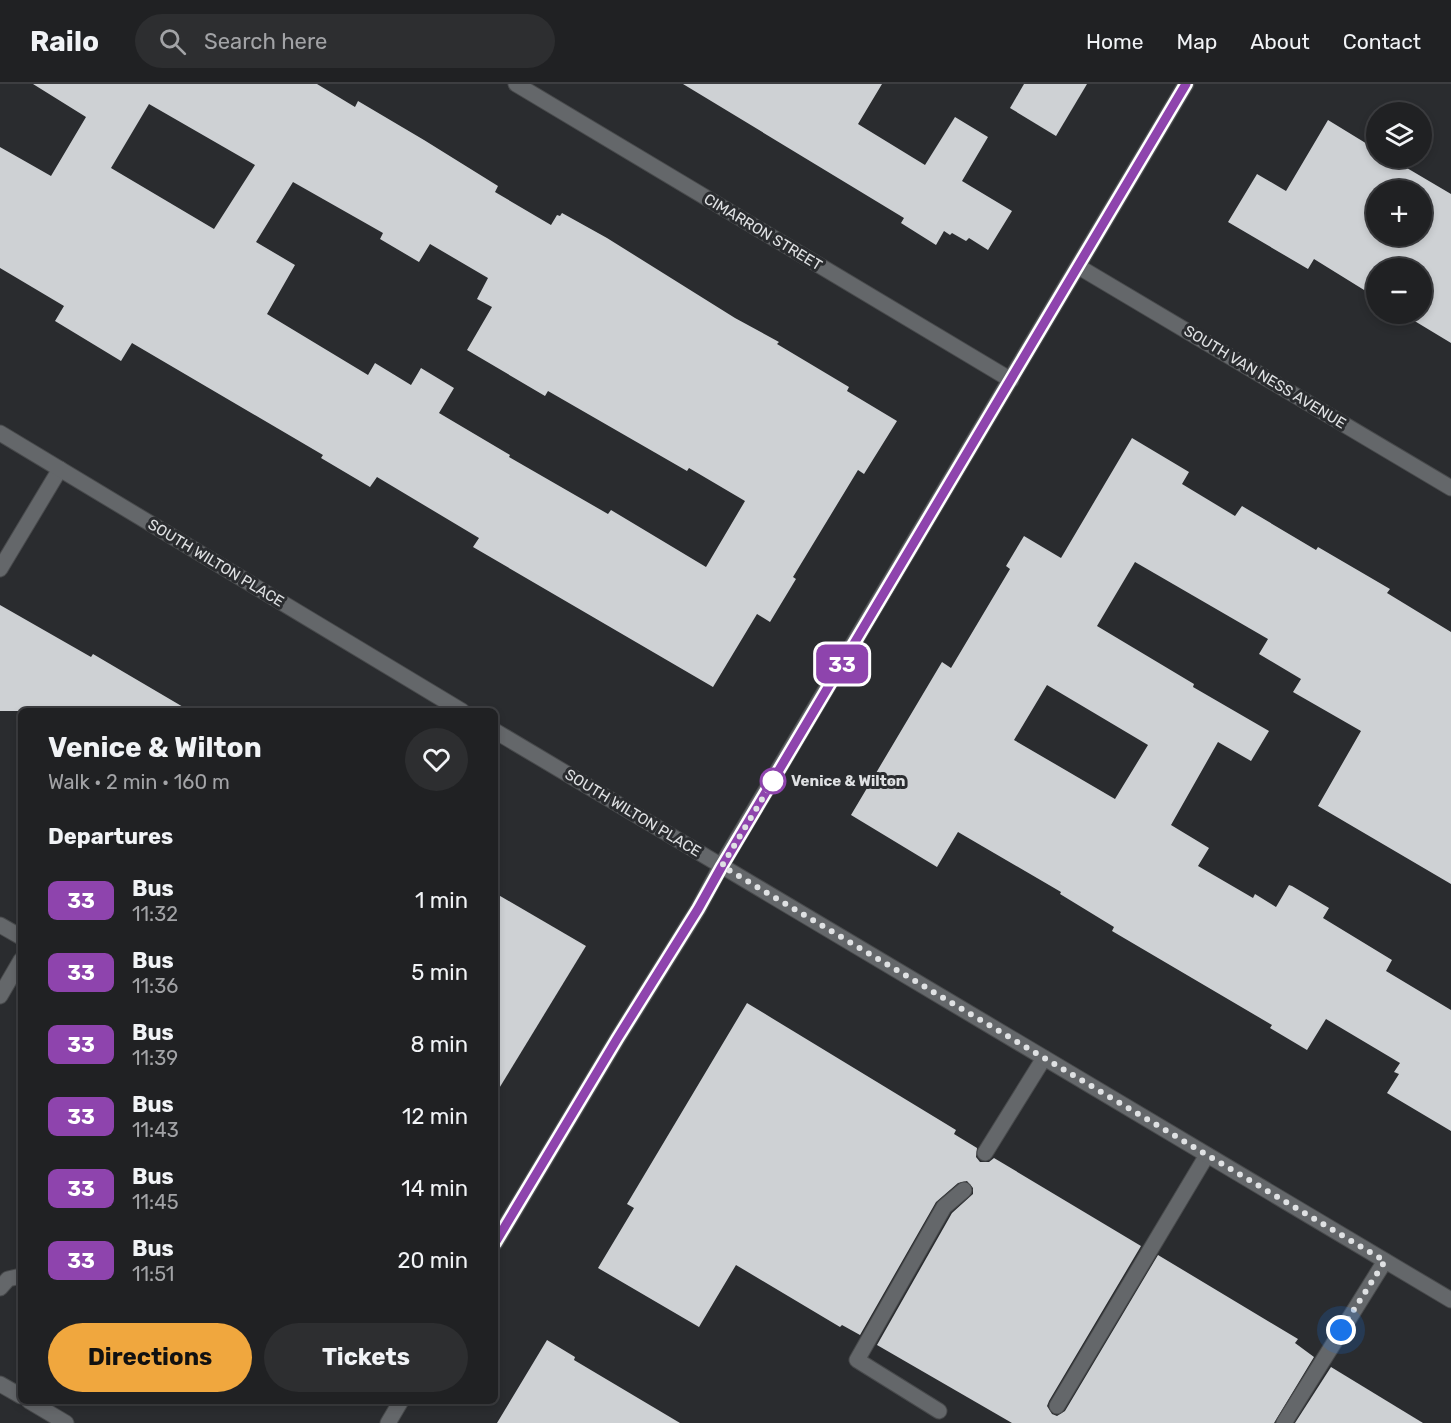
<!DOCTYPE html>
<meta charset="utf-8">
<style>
body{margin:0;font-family:Rubik,sans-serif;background:#2d2e30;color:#f1f3f6;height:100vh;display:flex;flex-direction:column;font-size:22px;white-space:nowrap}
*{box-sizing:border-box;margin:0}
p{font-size:20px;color:#a2a3a6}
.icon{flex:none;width:33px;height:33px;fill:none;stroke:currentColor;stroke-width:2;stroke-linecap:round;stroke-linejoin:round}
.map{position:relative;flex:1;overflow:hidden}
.drawer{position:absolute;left:18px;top:624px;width:480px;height:696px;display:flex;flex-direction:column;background:#202123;border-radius:9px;box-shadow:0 3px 9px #0003,0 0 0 2px #3d3e41}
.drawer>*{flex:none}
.badge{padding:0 12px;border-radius:9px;font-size:21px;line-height:39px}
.fabs{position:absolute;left:1366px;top:18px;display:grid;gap:12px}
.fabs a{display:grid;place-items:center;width:66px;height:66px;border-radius:50%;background:#202123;box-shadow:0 3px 9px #0003,0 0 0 2px #3d3e41;font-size:30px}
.you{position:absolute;width:30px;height:30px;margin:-15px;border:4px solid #fff;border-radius:50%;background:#1a73e8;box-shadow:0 0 0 9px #1a73e833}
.map>.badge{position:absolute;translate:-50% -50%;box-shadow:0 0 0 3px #fff}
h2{padding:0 30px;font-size:22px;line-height:54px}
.round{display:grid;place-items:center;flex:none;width:63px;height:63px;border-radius:32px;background:#2d2e30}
.overview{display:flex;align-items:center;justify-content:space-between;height:102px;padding:0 30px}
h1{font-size:28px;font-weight:700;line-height:45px}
.primary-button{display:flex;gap:12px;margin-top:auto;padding:12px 30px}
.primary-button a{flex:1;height:69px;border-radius:36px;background:#f0a73e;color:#111;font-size:24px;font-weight:700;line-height:69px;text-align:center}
.primary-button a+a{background:#2d2e30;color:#f1f3f6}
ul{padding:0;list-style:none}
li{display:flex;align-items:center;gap:18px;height:72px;padding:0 30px}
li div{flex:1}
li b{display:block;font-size:22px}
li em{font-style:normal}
li .badge{min-width:66px;font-weight:700;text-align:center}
header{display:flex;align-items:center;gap:36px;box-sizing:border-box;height:84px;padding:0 30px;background:#202123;border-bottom:2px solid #3d3e41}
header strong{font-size:28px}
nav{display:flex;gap:33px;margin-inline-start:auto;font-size:21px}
.search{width:420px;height:54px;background:#2d2e30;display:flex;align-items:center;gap:15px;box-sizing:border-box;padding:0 21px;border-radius:33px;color:#a2a3a6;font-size:22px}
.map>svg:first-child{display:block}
.building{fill:#ced1d4;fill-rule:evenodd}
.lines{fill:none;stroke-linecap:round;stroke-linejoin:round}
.service-casing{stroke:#484a4c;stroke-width:17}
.minor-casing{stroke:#484a4c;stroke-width:17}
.tertiary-casing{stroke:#484a4c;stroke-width:17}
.secondary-casing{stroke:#484a4c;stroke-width:17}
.service{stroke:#64676a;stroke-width:15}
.minor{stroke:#64676a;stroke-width:15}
.tertiary{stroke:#64676a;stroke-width:15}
.secondary{stroke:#64676a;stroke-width:15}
.line-casing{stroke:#fff;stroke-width:14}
.line{stroke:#8e44ad;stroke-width:9}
.walk{stroke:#dfe1e3;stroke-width:6;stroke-dasharray:0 10.8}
.stop-dot{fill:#fff;stroke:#8e44ad;stroke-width:3}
.labels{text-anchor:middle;stroke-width:6;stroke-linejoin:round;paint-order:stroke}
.street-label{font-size:15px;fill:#dfe1e3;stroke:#2a2c2f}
.stop-label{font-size:15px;font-weight:bold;fill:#dfe1e3;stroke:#2a2c2f;text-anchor:start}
</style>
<header>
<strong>Railo</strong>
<div class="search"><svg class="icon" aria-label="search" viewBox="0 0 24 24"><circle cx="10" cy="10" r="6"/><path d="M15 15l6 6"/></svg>Search here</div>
<nav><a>Home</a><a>Map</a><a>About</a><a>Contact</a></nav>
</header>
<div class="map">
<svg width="1451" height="1339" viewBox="0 0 1451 1339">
<rect width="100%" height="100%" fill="#2a2c2f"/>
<!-- building -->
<g class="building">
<path d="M 33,0 L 317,0 L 355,23 L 358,17 L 424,56 L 498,102 L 495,108 L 551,141 L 557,131 L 560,132 L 562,129 L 607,154 L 735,234 L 779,258 L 777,260 L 849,303 L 847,307 L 897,337 L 864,390 L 858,386 L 793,493 L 796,495 L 770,538 L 757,530 L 713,603 L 473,463 L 479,454 L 377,393 L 370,403 L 321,374 L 323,371 L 132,259 L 121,277 L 55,237 L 64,222 L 0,184 L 0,63 L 51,92 L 86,33 ZM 149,20 L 255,81 L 214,145 L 111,84 ZM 293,98 L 383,149 L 380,155 L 419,178 L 430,160 L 488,194 L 477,215 L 492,223 L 467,266 L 545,312 L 548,307 L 687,387 L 689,384 L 745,417 L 706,483 L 611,426 L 608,430 L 509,373 L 510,371 L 439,329 L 454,304 L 421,284 L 411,301 L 375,279 L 368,291 L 267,230 L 295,181 L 256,158 Z"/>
<path d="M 683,0 L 882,0 L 858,40 L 925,81 L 955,33 L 988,53 L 962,97 L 1012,127 L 988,166 L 969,154 L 966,157 L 952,149 L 950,151 L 944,147 L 936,161 L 901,139 L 904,134 Z"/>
<path d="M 1024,0 L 1087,0 L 1056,52 L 1010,24 Z"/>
<path d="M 1328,36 L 1377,66 L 1377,74 L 1390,74 L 1451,110 L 1451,259 L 1403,230 L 1422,230 L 1422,184 L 1377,184 L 1377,214 L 1314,175 L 1308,185 L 1228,138 L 1257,90 L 1286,107 ZM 1377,106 L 1422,106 L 1422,152 L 1377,152 Z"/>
<path d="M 1132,354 L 1189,388 L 1182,400 L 1235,432 L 1242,422 L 1316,466 L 1318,463 L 1390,505 L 1387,509 L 1451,548 L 1451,800 L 1318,722 L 1361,647 L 1293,608 L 1301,595 L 1259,570 L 1268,555 L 1135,478 L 1097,542 L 1194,600 L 1193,603 L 1269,647 L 1251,677 L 1218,658 L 1171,741 L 1209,764 L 1198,782 L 1253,814 L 1255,810 L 1276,823 L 1289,801 L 1292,802 L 1329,824 L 1323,834 L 1392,876 L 1386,887 L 1451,926 L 1451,1047 L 1387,1009 L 1399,990 L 1394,988 L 1400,979 L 1326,935 L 1307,966 L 1270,944 L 1272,941 L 1112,847 L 1114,843 L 1060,810 L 1061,808 L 958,748 L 937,783 L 851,731 L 942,578 L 951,584 L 1010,485 L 1006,482 L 1024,452 L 1061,474 ZM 1047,601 L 1148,661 L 1115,715 L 1014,656 Z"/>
<path d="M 0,521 L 91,573 L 93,570 L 190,627 L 0,627 Z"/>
<path d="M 495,809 L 586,862 L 495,1011 Z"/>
<path d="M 747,919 L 956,1046 L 954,1050 L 977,1064 L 976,1073 L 980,1078 L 989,1078 L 994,1074 L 1141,1162 L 1049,1317 L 1047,1322 L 1052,1330 L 1057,1332 L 1065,1327 L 1158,1171 L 1298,1255 L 1295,1259 L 1314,1273 L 1274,1339 L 1012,1339 L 877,1261 L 952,1129 L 973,1110 L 973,1104 L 967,1097 L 958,1099 L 936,1118 L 860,1251 L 842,1241 L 840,1243 L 736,1181 L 699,1243 L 598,1184 L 634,1124 L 627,1120 Z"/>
<path d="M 547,1256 L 575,1273 L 574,1276 L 680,1339 L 497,1339 Z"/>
<path d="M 1331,1283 L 1423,1339 L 1295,1339 Z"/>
</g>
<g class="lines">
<!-- service casing -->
<g class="service-casing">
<g id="service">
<path d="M 0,485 L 60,385"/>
<path d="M 0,841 L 21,853"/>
<path d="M 0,912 L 21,876"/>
<path d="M 985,1069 L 1044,974"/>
<path d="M 0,1204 L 8,1195 L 21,1192"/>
<path d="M 1057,1322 L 1207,1071"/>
<path d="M 939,1327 L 857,1276 L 944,1123 L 964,1106"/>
<path d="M 1284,1339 L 1385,1177"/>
</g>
</g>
<!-- minor casing -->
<g class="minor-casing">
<g id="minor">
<path d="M 516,0 L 1011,296"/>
<path d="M 1079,183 L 1451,404"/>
<path d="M 0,1300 L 21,1312"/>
<path d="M 29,1317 L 66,1339"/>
</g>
</g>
<!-- tertiary casing -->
<g class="tertiary-casing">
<g id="tertiary">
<path d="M 0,349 L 462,627"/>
<path d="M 495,647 L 1451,1216"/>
</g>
</g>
<!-- secondary casing -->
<g class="secondary-casing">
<g id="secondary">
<path d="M 495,1159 L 617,955 L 698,825 L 721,782 L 1186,0"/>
<path d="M 388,1339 L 401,1317"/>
</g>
</g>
<!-- service -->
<use href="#service" class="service"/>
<!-- minor -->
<use href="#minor" class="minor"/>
<!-- tertiary -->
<use href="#tertiary" class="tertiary"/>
<!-- secondary -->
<use href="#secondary" class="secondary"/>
</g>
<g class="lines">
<!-- line casing -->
<g class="line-casing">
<path id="line" d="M 495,1159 L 617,955 L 698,825 L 722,782 L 1186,0"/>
</g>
<!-- line -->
<use href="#line" class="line"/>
<!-- walk -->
<path class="walk" d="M 773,697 L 722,782 L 1385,1177 L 1341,1246"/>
</g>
<!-- markers -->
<circle class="stop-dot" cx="773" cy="697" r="12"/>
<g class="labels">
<!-- street labels -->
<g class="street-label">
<text transform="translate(763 148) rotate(31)" y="5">CIMARRON STREET</text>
<text transform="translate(1265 293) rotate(31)" y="5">SOUTH VAN NESS AVENUE</text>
<text transform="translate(216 479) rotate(31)" y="5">SOUTH WILTON PLACE</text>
<text transform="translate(633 729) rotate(31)" y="5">SOUTH WILTON PLACE</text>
</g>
<!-- stop labels -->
<g class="stop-label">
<text x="791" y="702">Venice &amp; Wilton</text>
</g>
</g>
</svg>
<div class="fabs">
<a><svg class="icon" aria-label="layers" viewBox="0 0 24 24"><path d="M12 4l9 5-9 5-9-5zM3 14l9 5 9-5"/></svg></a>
<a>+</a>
<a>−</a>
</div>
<div class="you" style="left:1341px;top:1246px"></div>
<b class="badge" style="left:842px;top:580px;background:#8e44ad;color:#fff">33</b>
<section class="drawer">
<div class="overview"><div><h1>Venice &amp; Wilton</h1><p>Walk · 2 min · 160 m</p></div><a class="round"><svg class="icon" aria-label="heart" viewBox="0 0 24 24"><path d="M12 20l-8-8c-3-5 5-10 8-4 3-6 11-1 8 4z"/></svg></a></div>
<h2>Departures</h2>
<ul>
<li><span class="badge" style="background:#8e44ad;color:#fff">33</span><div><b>Bus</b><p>11:32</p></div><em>1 min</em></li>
<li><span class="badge" style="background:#8e44ad;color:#fff">33</span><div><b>Bus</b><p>11:36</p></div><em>5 min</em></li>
<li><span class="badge" style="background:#8e44ad;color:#fff">33</span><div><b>Bus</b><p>11:39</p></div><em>8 min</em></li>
<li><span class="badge" style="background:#8e44ad;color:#fff">33</span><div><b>Bus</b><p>11:43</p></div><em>12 min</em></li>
<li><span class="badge" style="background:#8e44ad;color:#fff">33</span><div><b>Bus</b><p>11:45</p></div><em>14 min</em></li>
<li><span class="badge" style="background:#8e44ad;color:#fff">33</span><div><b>Bus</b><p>11:51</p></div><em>20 min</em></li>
</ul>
<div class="primary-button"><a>Directions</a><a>Tickets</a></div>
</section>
</div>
